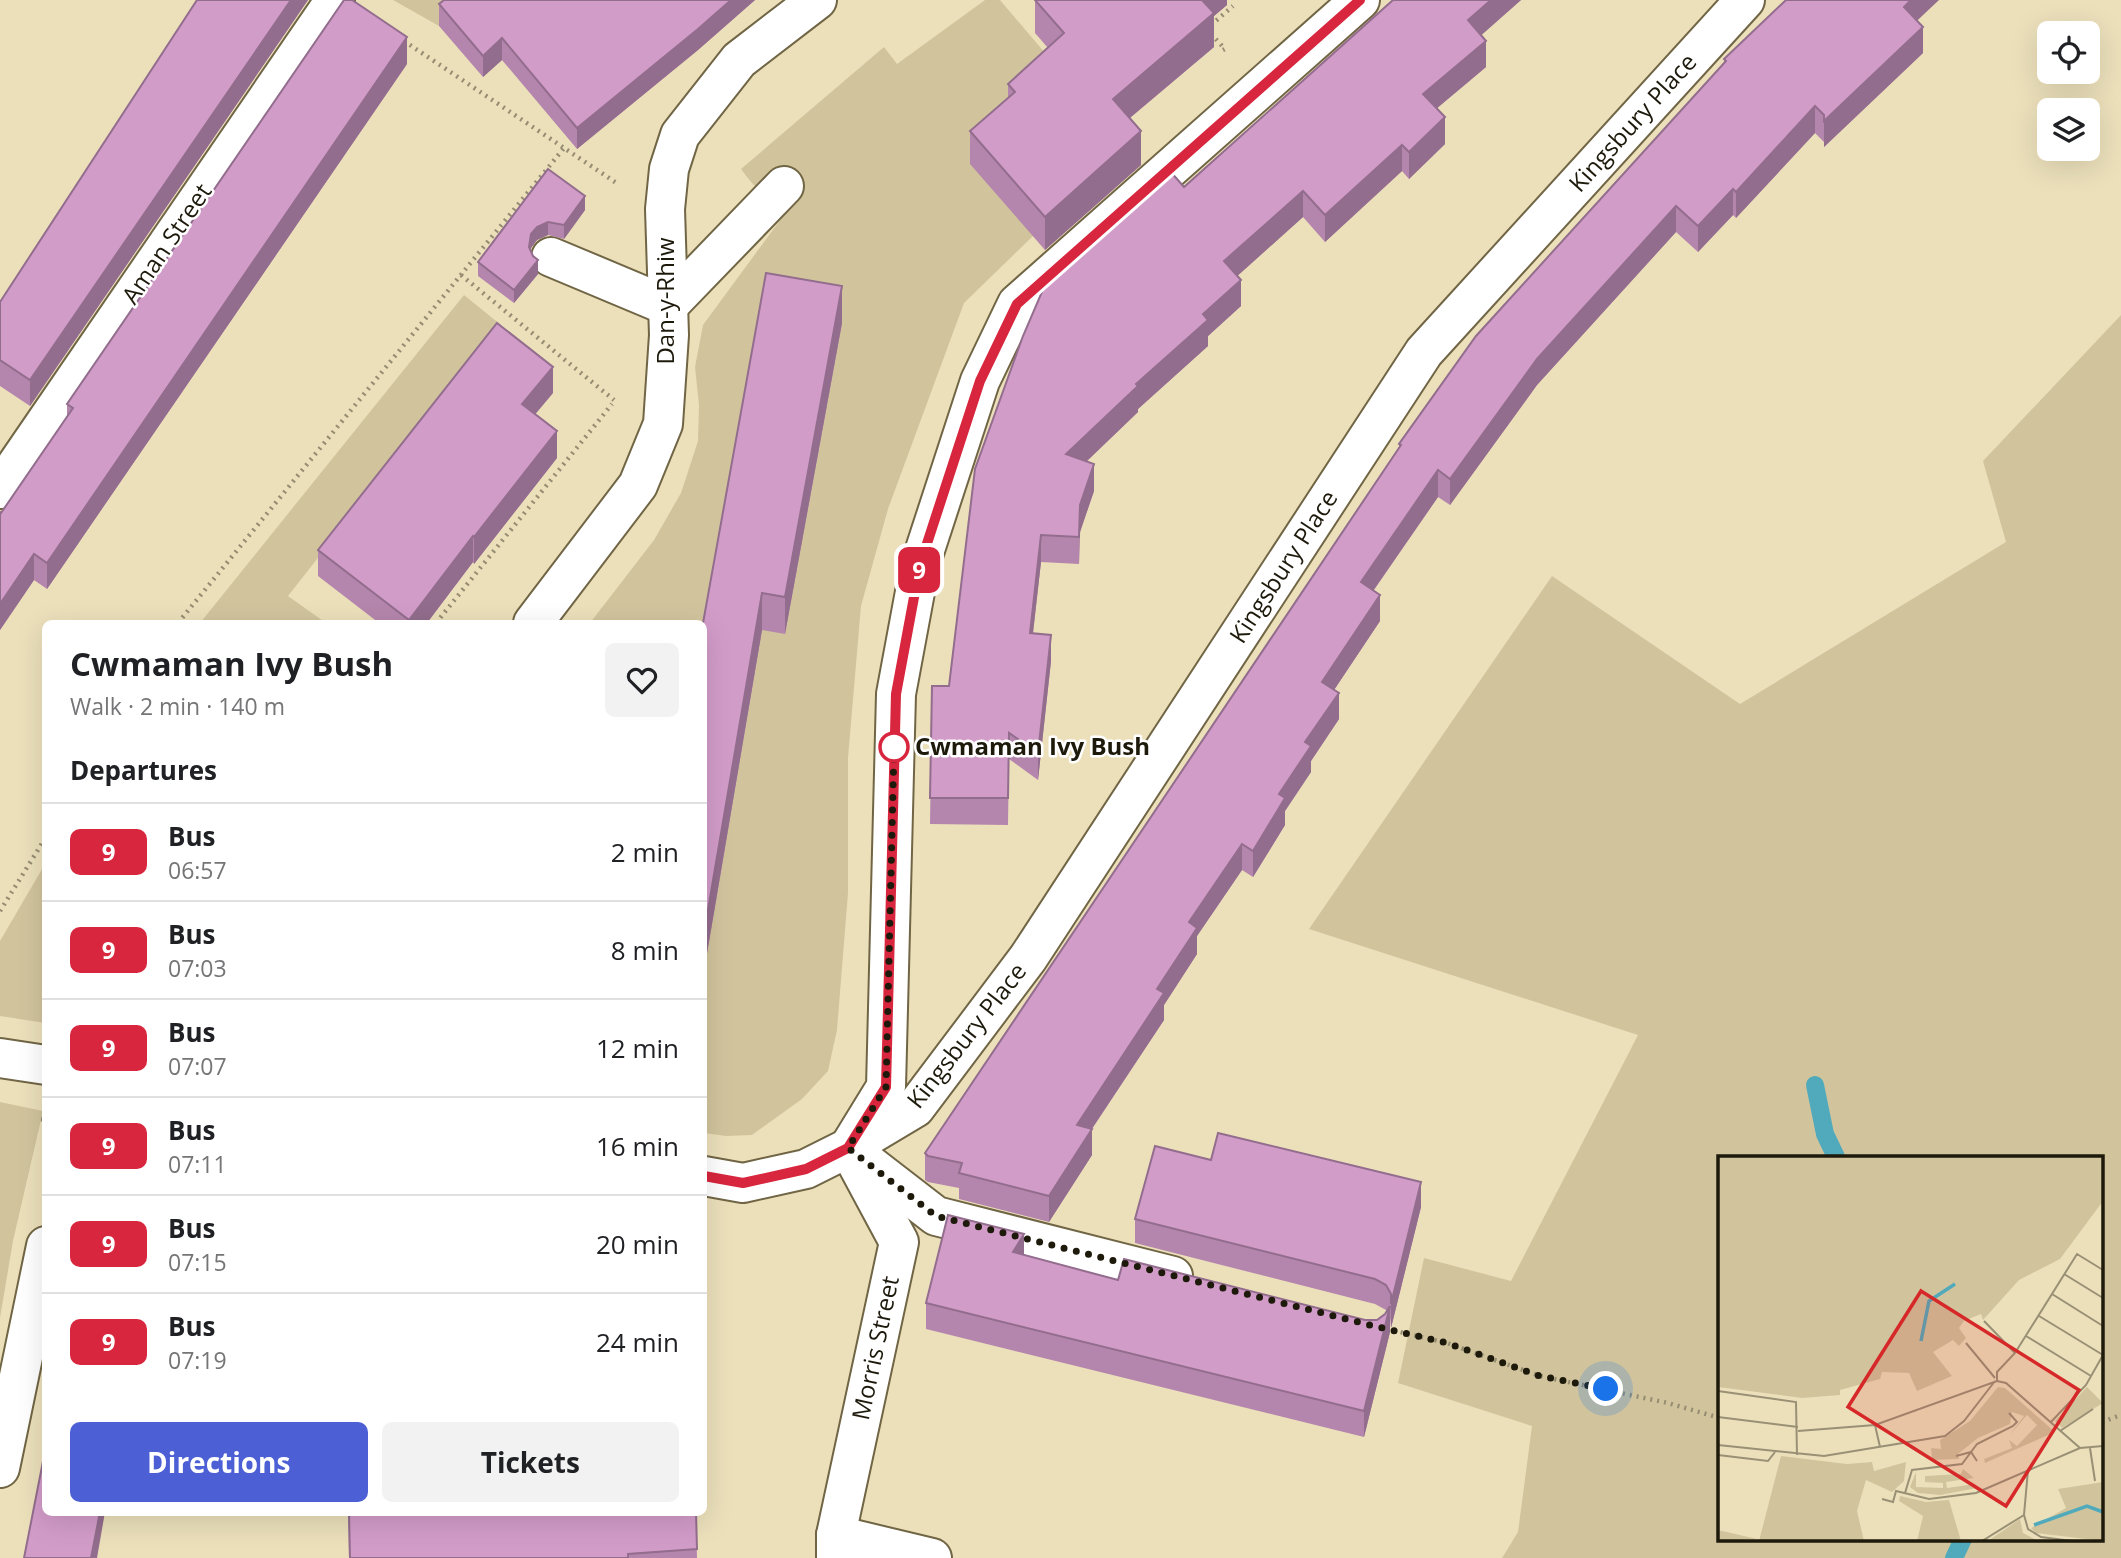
<!DOCTYPE html>
<meta charset="utf-8">
<style>
body{margin:0;font-family:"Open Sans",sans-serif;background:#f2f2f2;color:#202124;height:100vh;display:flex;flex-direction:column;font-size:26px;white-space:nowrap}
*{box-sizing:border-box;margin:0}
p{font-size:23px;color:#757577}
.icon{flex:none;width:38px;height:38px;fill:none;stroke:currentColor;stroke-width:2;stroke-linecap:round;stroke-linejoin:round}
.map{position:relative;flex:1;overflow:hidden}
.details{position:absolute;left:42px;top:620px;width:665px;height:896px;display:flex;flex-direction:column;background:#fff;border-radius:10px;box-shadow:0 7px 28px #0002}
.details>*{flex:none}
.badge{padding:0 14px;border-radius:10px;font-size:24px;line-height:46px}
.tools{position:absolute;left:2037px;top:21px;display:grid;gap:14px}
.tools a{display:grid;place-items:center;width:63px;height:63px;border-radius:10px;background:#fff;box-shadow:0 7px 28px #0002;font-size:35px}
.you{position:absolute;width:35px;height:35px;margin:-18px;border:5px solid #fff;border-radius:50%;background:#1a73e8;box-shadow:0 0 0 10px #1a73e833}
.map>.badge{position:absolute;translate:-50% -50%;box-shadow:0 0 0 4px #fff}
h2{padding:0 28px;font-size:26px;line-height:63px}
.round{display:grid;place-items:center;flex:none;width:74px;height:74px;border-radius:10px;background:#f2f2f2}
.head{display:flex;align-items:center;justify-content:space-between;height:119px;padding:0 28px}
h1{font-size:33px;font-weight:700;line-height:52px}
.primary-button{display:flex;gap:14px;margin-top:auto;padding:14px 28px}
.primary-button a{flex:1;height:80px;border-radius:10px;background:#4c5fd4;color:#fff;font-size:28px;font-weight:700;line-height:80px;text-align:center}
.primary-button a+a{background:#f2f2f2;color:#202124}
ul{padding:0;list-style:none}
li{display:flex;align-items:center;gap:21px;height:98px;padding:0 28px;border-top:2px solid #e0e0e0}
li div{flex:1}
li b{display:block;font-size:26px}
li em{font-style:normal}
li .badge{min-width:77px;font-weight:700;text-align:center}
.map>svg:first-child{display:block}
.green{fill:#d1c49d;fill-rule:evenodd}
.lines{fill:none;stroke-linecap:round;stroke-linejoin:round}
.stream{stroke:#51aabb;stroke-width:18}
.minor-casing{stroke:#706544;stroke-width:42}
.path{stroke:#958c71;stroke-width:4.5;stroke-dasharray:2 5;stroke-linecap:butt}
.minor{stroke:#fff;stroke-width:38}
.wall{fill:#b586ad}
.shaded-wall{fill:#936d8d}
.building{fill:#d29cc9;stroke:#936d8d;stroke-width:2}
.line-casing{stroke:#fff;stroke-width:16}
.line{stroke:#d7263d;stroke-width:10}
.walk{stroke:#1d190b;stroke-width:7;stroke-dasharray:0 12.6}
.stop-dot{fill:#fff;stroke:#d7263d;stroke-width:3.5}
.labels{text-anchor:middle;stroke-width:5;stroke-linejoin:round;paint-order:stroke}
.street-label{font-size:24px;fill:#1d190b;stroke:#fff}
.stop-label{font-size:24px;font-weight:bold;fill:#1d190b;stroke:#fff;text-anchor:start}
.inset-river{fill:none;stroke:#51aabb;stroke-width:3.5}
.inset-road{fill:none;stroke:#999075;stroke-width:2}
.view{fill:#d62828;fill-opacity:0.15;stroke:#d62828;stroke-width:3.5}
.inset-edge{fill:none;stroke:#1d190b;stroke-width:3.5}
</style>
<div class="map">
<svg width="2121" height="1558" viewBox="0 0 2121 1558">
<rect width="100%" height="100%" fill="#ece0bb"/>
<!-- green -->
<g class="green">
<path d="M 393,0 L 468,0 L 439,26 Z"/>
<path d="M 985,0 L 1000,0 L 1068,80 L 1033,236 L 964,303 L 888,509 L 861,606 L 848,758 L 848,893 L 837,1030 L 828,1071 L 802,1099 L 752,1135 L 726,1136 L 704,1133 L 704,623 L 590,623 L 654,540 L 681,493 L 698,441 L 699,405 L 695,367 L 703,325 L 786,212 C 768,201 753,186 741,169 L 884,47 L 897,64 Z"/>
<path d="M 464,295 L 501,325 L 288,596 L 326,623 L 200,623 Z"/>
<path d="M 2121,315 L 2121,1558 L 1502,1558 L 1518,1532 L 1532,1426 L 1398,1383 L 1424,1258 L 1511,1281 L 1638,1035 L 1309,929 L 1552,576 L 1740,704 L 2006,542 L 1983,461 ZM 1720,1157 L 2102,1157 L 2102,1539 L 1720,1539 Z"/>
<path d="M 45,864 L 46,1023 L 45,1023 L 0,1016 L 0,941 Z"/>
<path d="M 0,1102 L 43,1111 L 13,1241 L 0,1318 Z"/>
</g>
<g class="lines">
<!-- stream -->
<g class="stream">
<path d="M 1815,1085 L 1825,1134 L 1836,1157"/>
<path d="M 1954,1558 L 1963,1539"/>
</g>
<!-- minor casing -->
<g class="minor-casing">
<g id="minor">
<path d="M 551,257 L 668,306 L 784,186"/>
<path d="M 0,489 L 335,0"/>
<path d="M 533,623 L 638,485 L 663,424 L 669,335 L 665,209 L 669,169 L 680,135 L 739,60 L 817,0"/>
<path d="M 0,1058 L 46,1065"/>
<path d="M 851,1144 L 886,1087 L 896,694 L 920,565 L 980,381 L 1017,304 L 1360,0"/>
<path d="M 848,1148 L 936,1216 L 1173,1276"/>
<path d="M 704,1176 L 743,1183 L 806,1169 L 848,1148 L 915,1108 L 1028,958 L 1424,352 L 1745,0"/>
<path d="M 0,1468 L 46,1246"/>
<path d="M 836,1535 L 932,1558"/>
<path d="M 836,1558 L 836,1535 L 899,1242 L 856,1162"/>
</g>
</g>
<!-- path -->
<g class="path">
<path d="M 1211,25 L 1233,6"/>
<path d="M 1211,34 L 1225,49 L 1223,50"/>
<path d="M 404,41 L 618,184"/>
<path d="M 461,275 L 614,400"/>
<path d="M 178,623 L 564,148"/>
<path d="M 436,623 L 612,404"/>
<path d="M 0,911 L 46,837"/>
<path d="M 41,1119 L 46,1120"/>
<path d="M 1387,1329 L 1447,1343 L 1540,1376 L 1668,1403 L 1720,1418"/>
<path d="M 2102,1422 L 2121,1415"/>
</g>
<!-- minor -->
<use href="#minor" class="minor"/>
</g>
<!-- wall -->
<g class="wall">
<path d="M 197,0 L 308,0 L 30,406 L 0,386 L 0,302 Z"/>
<path d="M 444,0 L 755,0 L 698,50 L 577,149 L 502,60 L 483,77 L 439,26 L 439,4 Z"/>
<path d="M 1035,0 L 1227,0 L 1227,5 L 1214,16 L 1214,47 L 1130,118 L 1141,165 L 1045,250 L 970,164 L 970,131 L 1008,98 L 1008,84 L 1048,48 L 1035,33 Z"/>
<path d="M 1393,0 L 1521,0 L 1481,35 L 1486,67 L 1437,108 L 1445,144 L 1409,179 L 1402,171 L 1325,242 L 1303,217 L 1237,276 L 1241,306 L 1208,336 L 1208,346 L 1138,409 L 1138,412 L 1086,462 L 1094,491 L 1080,532 L 1079,564 L 1041,562 L 1033,633 L 1051,661 L 1038,780 L 1009,759 L 1008,825 L 930,824 L 932,686 L 949,686 L 1184,187 Z"/>
<path d="M 1917,21 L 1923,53 L 1824,147 L 1824,142 L 1815,133 L 1736,218 L 1733,215 L 1698,252 L 1676,232 L 1537,385 L 1450,505 L 1438,497 L 1374,590 L 1380,621 L 1334,690 L 1339,719 L 1311,761 L 1311,772 L 1285,811 L 1285,825 L 1253,877 L 1242,870 L 1197,936 L 1197,954 L 1164,1005 L 1164,1020 L 1092,1129 L 1092,1155 L 1049,1222 L 959,1199 L 959,1188 L 928,1182 L 925,1180 L 925,1153 L 1399,447 L 1399,444 L 1724,63 L 1724,59 Z"/>
<path d="M 407,64 L 47,589 L 34,580 L 0,630 L 0,512 L 1,513 L 67,417 L 67,404 Z"/>
<path d="M 548,169 L 585,210 L 564,239 L 548,235 L 537,240 L 531,248 L 531,250 L 538,274 L 514,303 L 478,276 L 478,262 Z"/>
<path d="M 842,323 L 785,634 L 762,630 L 704,971 L 704,623 Z"/>
<path d="M 553,393 L 535,414 L 557,458 L 474,564 L 473,562 L 427,623 L 379,623 L 318,576 L 318,550 Z"/>
<path d="M 1211,1160 L 1421,1207 L 1391,1328 L 1390,1318 L 1390,1332 L 1364,1437 L 926,1329 L 926,1303 L 1024,1255 L 1118,1280 L 1365,1320 L 1377,1320 L 1385,1314 L 1387,1312 L 1386,1310 L 1375,1304 L 1135,1243 L 1135,1219 Z"/>
<path d="M 348,1512 L 696,1512 L 697,1558 L 349,1558 Z"/>
</g>
<!-- shaded-wall -->
<g class="shaded-wall">
<path d="M 291,0 L 308,0 L 30,406 L 30,380 Z"/>
<path d="M 731,0 L 755,0 L 698,50 L 577,149 L 577,128 Z"/>
<path d="M 1199,0 L 1227,0 L 1227,5 L 1214,16 L 1214,47 L 1113,132 L 1113,99 Z"/>
<path d="M 1491,0 L 1521,0 L 1468,47 L 1468,20 Z"/>
<path d="M 1911,0 L 1939,0 L 1904,33 L 1904,7 Z"/>
<path d="M 1923,27 L 1923,53 L 1824,147 L 1824,121 Z"/>
<path d="M 407,37 L 407,64 L 47,589 L 47,563 Z"/>
<path d="M 502,38 L 502,60 L 483,77 L 483,56 Z"/>
<path d="M 1486,41 L 1486,67 L 1423,120 L 1423,94 Z"/>
<path d="M 1815,106 L 1815,133 L 1736,218 L 1736,192 Z"/>
<path d="M 1445,117 L 1445,144 L 1409,179 L 1409,152 Z"/>
<path d="M 1141,131 L 1141,165 L 1045,250 L 1045,217 Z"/>
<path d="M 1402,145 L 1402,171 L 1325,242 L 1325,215 Z"/>
<path d="M 1733,189 L 1733,215 L 1698,252 L 1698,226 Z"/>
<path d="M 1303,191 L 1303,217 L 1224,288 L 1224,261 Z"/>
<path d="M 585,196 L 585,210 L 564,239 L 564,225 Z"/>
<path d="M 1676,206 L 1676,232 L 1537,385 L 1450,505 L 1450,479 L 1537,359 Z"/>
<path d="M 548,222 L 548,235 L 537,240 L 531,248 L 529,260 L 531,234 L 537,227 Z"/>
<path d="M 538,260 L 538,274 L 514,303 L 514,290 Z"/>
<path d="M 1241,280 L 1241,306 L 1208,336 L 1208,346 L 1138,409 L 1138,412 L 1066,481 L 1066,454 L 1203,314 Z"/>
<path d="M 842,286 L 842,323 L 785,634 L 785,597 Z"/>
<path d="M 553,367 L 553,393 L 522,430 L 522,404 Z"/>
<path d="M 557,431 L 557,458 L 474,564 L 474,537 Z"/>
<path d="M 1094,464 L 1094,491 L 1080,532 L 1079,564 L 1080,505 Z"/>
<path d="M 1438,470 L 1438,497 L 1361,608 L 1361,582 Z"/>
<path d="M 1041,535 L 1041,562 L 1030,659 L 1030,633 Z"/>
<path d="M 473,536 L 473,562 L 427,623 L 409,623 L 409,620 Z"/>
<path d="M 34,554 L 34,580 L 0,630 L 0,604 Z"/>
<path d="M 762,593 L 762,630 L 704,971 L 704,933 Z"/>
<path d="M 1380,595 L 1380,621 L 1322,708 L 1322,682 Z"/>
<path d="M 1051,635 L 1051,661 L 1038,780 L 1038,753 Z"/>
<path d="M 1339,693 L 1339,719 L 1311,761 L 1311,772 L 1285,811 L 1285,825 L 1253,877 L 1253,851 L 1279,794 L 1305,742 Z"/>
<path d="M 1242,844 L 1242,870 L 1197,936 L 1197,954 L 1164,1005 L 1164,1020 L 1077,1151 L 1077,1125 L 1157,989 L 1189,922 Z"/>
<path d="M 1092,1129 L 1092,1155 L 1049,1222 L 1049,1196 Z"/>
<path d="M 1421,1182 L 1421,1207 L 1391,1328 L 1391,1304 Z"/>
<path d="M 1024,1234 L 1024,1261 L 1013,1252 Z"/>
<path d="M 1390,1306 L 1390,1332 L 1364,1437 L 1364,1411 Z"/>
<path d="M 100,1512 L 105,1512 L 97,1558 L 91,1558 Z"/>
</g>
<!-- building -->
<g class="building">
<path d="M 197,0 L 291,0 L 30,380 L 0,360 L 0,302 Z"/>
<path d="M 344,0 L 352,0 L 407,37 L 47,563 L 34,554 L 0,604 L 0,512 L 1,513 L 73,408 L 67,404 Z"/>
<path d="M 444,0 L 731,0 L 698,29 L 577,128 L 502,38 L 483,56 L 439,4 Z"/>
<path d="M 1035,0 L 1202,0 L 1214,13 L 1113,99 L 1141,131 L 1045,217 L 970,131 L 1015,92 L 1008,84 L 1064,33 Z"/>
<path d="M 1393,0 L 1491,0 L 1468,20 L 1486,41 L 1423,94 L 1445,117 L 1409,152 L 1402,145 L 1325,215 L 1303,191 L 1224,261 L 1241,280 L 1203,314 L 1208,320 L 1136,384 L 1138,386 L 1066,454 L 1094,464 L 1080,505 L 1079,537 L 1041,535 L 1030,633 L 1051,635 L 1038,753 L 1009,733 L 1008,798 L 930,798 L 932,686 L 949,686 L 975,469 L 1023,336 L 1047,280 L 1170,171 L 1184,187 Z"/>
<path d="M 1786,0 L 1911,0 L 1904,7 L 1923,27 L 1824,121 L 1824,115 L 1815,106 L 1736,192 L 1733,189 L 1698,226 L 1676,206 L 1537,359 L 1450,479 L 1438,470 L 1361,582 L 1380,595 L 1322,682 L 1339,693 L 1305,742 L 1311,746 L 1279,794 L 1285,798 L 1253,851 L 1242,844 L 1189,922 L 1197,928 L 1157,989 L 1164,993 L 1077,1125 L 1092,1129 L 1049,1196 L 959,1173 L 962,1163 L 928,1156 L 925,1153 L 1401,445 L 1399,444 L 1476,336 L 1726,61 L 1724,59 Z"/>
<path d="M 548,169 L 585,196 L 564,225 L 548,222 L 537,227 L 531,234 L 529,247 L 533,256 L 538,260 L 514,290 L 478,262 Z"/>
<path d="M 766,273 L 842,286 L 785,597 L 762,593 L 704,933 L 703,623 Z"/>
<path d="M 497,323 L 553,367 L 522,404 L 557,431 L 474,537 L 473,536 L 409,620 L 318,550 Z"/>
<path d="M 1218,1133 L 1421,1182 L 1391,1304 L 1391,1294 L 1386,1285 L 1375,1279 L 1135,1219 L 1155,1146 L 1211,1160 Z"/>
<path d="M 948,1215 L 1024,1234 L 1013,1252 L 1118,1280 L 1124,1259 L 1365,1320 L 1377,1320 L 1385,1314 L 1390,1306 L 1364,1411 L 926,1303 Z"/>
<path d="M 46,1446 L 46,1512 L 100,1512 L 91,1558 L 24,1558 Z"/>
<path d="M 349,1512 L 696,1512 L 697,1549 L 628,1554 L 628,1558 L 350,1558 Z"/>
</g>
<g class="lines">
<!-- line casing -->
<g class="line-casing">
<path id="line" d="M 704,1176 L 743,1183 L 806,1169 L 848,1148 L 886,1087 L 896,694 L 920,565 L 980,381 L 1017,304 L 1360,0"/>
</g>
<!-- line -->
<use href="#line" class="line"/>
<!-- walk -->
<path class="walk" d="M 894,747 L 886,1087 L 848,1148 L 936,1216 L 1370,1325 L 1447,1343 L 1540,1376 L 1606,1389"/>
</g>
<!-- markers -->
<circle class="stop-dot" cx="894" cy="747" r="14"/>
<g class="labels">
<!-- street labels -->
<g class="street-label">
<text transform="translate(1633 123) rotate(-48)" y="8">Kingsbury Place</text>
<text transform="translate(167 244) rotate(-56)" y="8">Aman Street</text>
<text transform="translate(666 301) rotate(-90)" y="8">Dan-y-Rhiw</text>
<text transform="translate(1284 567) rotate(-57)" y="8">Kingsbury Place</text>
<text transform="translate(967 1036) rotate(-52)" y="8">Kingsbury Place</text>
<text transform="translate(876 1348) rotate(-78)" y="8">Morris Street</text>
</g>
<!-- stop labels -->
<g class="stop-label">
<text x="915" y="755">Cwmaman Ivy Bush</text>
</g>
</g>
<!-- overview -->
<g transform="translate(1718 1156)">
<rect width="385" height="385" fill="#ece0bb"/>
<path d="M 0,0 L 385,0 L 385,45 L 342,103 L 301,124 L 265,164 L 263,158 L 246,165 L 241,172 L 248,182 L 241,190 L 235,184 L 215,196 L 234,220 L 199,235 L 191,217 L 164,216 L 162,223 L 122,234 L 122,239 L 84,242 L 0,231 ZM 280,231 L 287,232 L 337,276 L 267,307 L 266,303 L 294,292 L 291,284 L 299,290 L 319,269 L 309,259 L 291,280 L 306,260 L 294,256 L 292,268 L 260,282 L 240,298 L 241,303 L 214,304 L 213,292 L 223,293 L 222,284 L 252,265 ZM 369,231 L 385,247 L 344,272 L 337,265 ZM 63,300 L 129,308 L 154,306 L 156,315 L 188,306 L 186,325 L 174,336 L 148,324 L 139,355 L 146,385 L 41,385 ZM 245,313 L 256,322 L 228,326 L 229,332 L 257,328 L 259,332 L 222,339 L 200,337 L 192,331 L 198,316 L 198,331 L 225,332 L 225,327 L 207,326 L 207,320 L 243,318 ZM 385,326 L 385,385 L 318,377 L 313,372 L 348,352 L 340,333 ZM 182,340 L 208,346 L 231,344 L 243,385 L 199,385 L 205,360 L 181,345 ZM 302,363 L 305,377 L 320,385 L 270,385 ZM 0,374 L 39,383 L 0,385 Z" fill="#d1c49d"/>
<path class="inset-river" d="M 203,185 L 211,145 L 237,128M 316,369 L 369,350 L 385,356"/>
<path class="inset-road" d="M 346,118 L 385,142M 334,138 L 385,170M 321,160 L 385,199M 266,165 L 297,197M 308,180 L 373,220M 248,187 L 277,222M 279,225 L 279,216 L 297,197 L 359,98 L 385,114M 0,235 L 78,246 L 79,299M 0,261 L 80,271M 332,267 L 368,229 L 385,199M 157,269 L 162,291M 80,275 L 157,269 L 279,225 L 288,227 L 362,292M 342,275 L 375,253M 0,289 L 106,300 L 227,280 L 246,265 L 277,225M 372,292 L 377,325M 0,299 L 50,305 L 57,296M 238,300 L 253,296 L 259,305M 310,314 L 306,359 L 310,373 L 323,381 L 354,385M 187,337 L 194,314 L 244,308 L 259,288 L 295,270 L 299,266 L 291,257M 164,343 L 175,346 L 178,335 L 211,343 L 258,337 L 362,292 L 385,290M 264,385 L 306,359"/>
<path class="view" d="M 203,135 L 361,234 L 288,350 L 130,251 Z"/>
<rect width="385" height="385" class="inset-edge"/>
</g>
</svg>
<div class="tools">
<a><svg class="icon" aria-label="locate" viewBox="0 0 24 24"><circle cx="12" cy="12" r="6"/><path d="M12 2v4M12 18v4M2 12h4M18 12h4"/></svg></a>
<a><svg class="icon" aria-label="layers" viewBox="0 0 24 24"><path d="M12 4l9 5-9 5-9-5zM3 14l9 5 9-5"/></svg></a>
</div>
<div class="you" style="left:1606px;top:1389px"></div>
<b class="badge" style="left:919px;top:570px;background:#d7263d;color:#fff">9</b>
<section class="details">
<div class="head"><div><h1>Cwmaman Ivy Bush</h1><p>Walk · 2 min · 140 m</p></div><a class="round"><svg class="icon" aria-label="heart" viewBox="0 0 24 24"><path d="M12 20l-8-8c-3-5 5-10 8-4 3-6 11-1 8 4z"/></svg></a></div>
<h2>Departures</h2>
<ul>
<li><span class="badge" style="background:#d7263d;color:#fff">9</span><div><b>Bus</b><p>06:57</p></div><em>2 min</em></li>
<li><span class="badge" style="background:#d7263d;color:#fff">9</span><div><b>Bus</b><p>07:03</p></div><em>8 min</em></li>
<li><span class="badge" style="background:#d7263d;color:#fff">9</span><div><b>Bus</b><p>07:07</p></div><em>12 min</em></li>
<li><span class="badge" style="background:#d7263d;color:#fff">9</span><div><b>Bus</b><p>07:11</p></div><em>16 min</em></li>
<li><span class="badge" style="background:#d7263d;color:#fff">9</span><div><b>Bus</b><p>07:15</p></div><em>20 min</em></li>
<li><span class="badge" style="background:#d7263d;color:#fff">9</span><div><b>Bus</b><p>07:19</p></div><em>24 min</em></li>
</ul>
<div class="primary-button"><a>Directions</a><a>Tickets</a></div>
</section>
</div>
